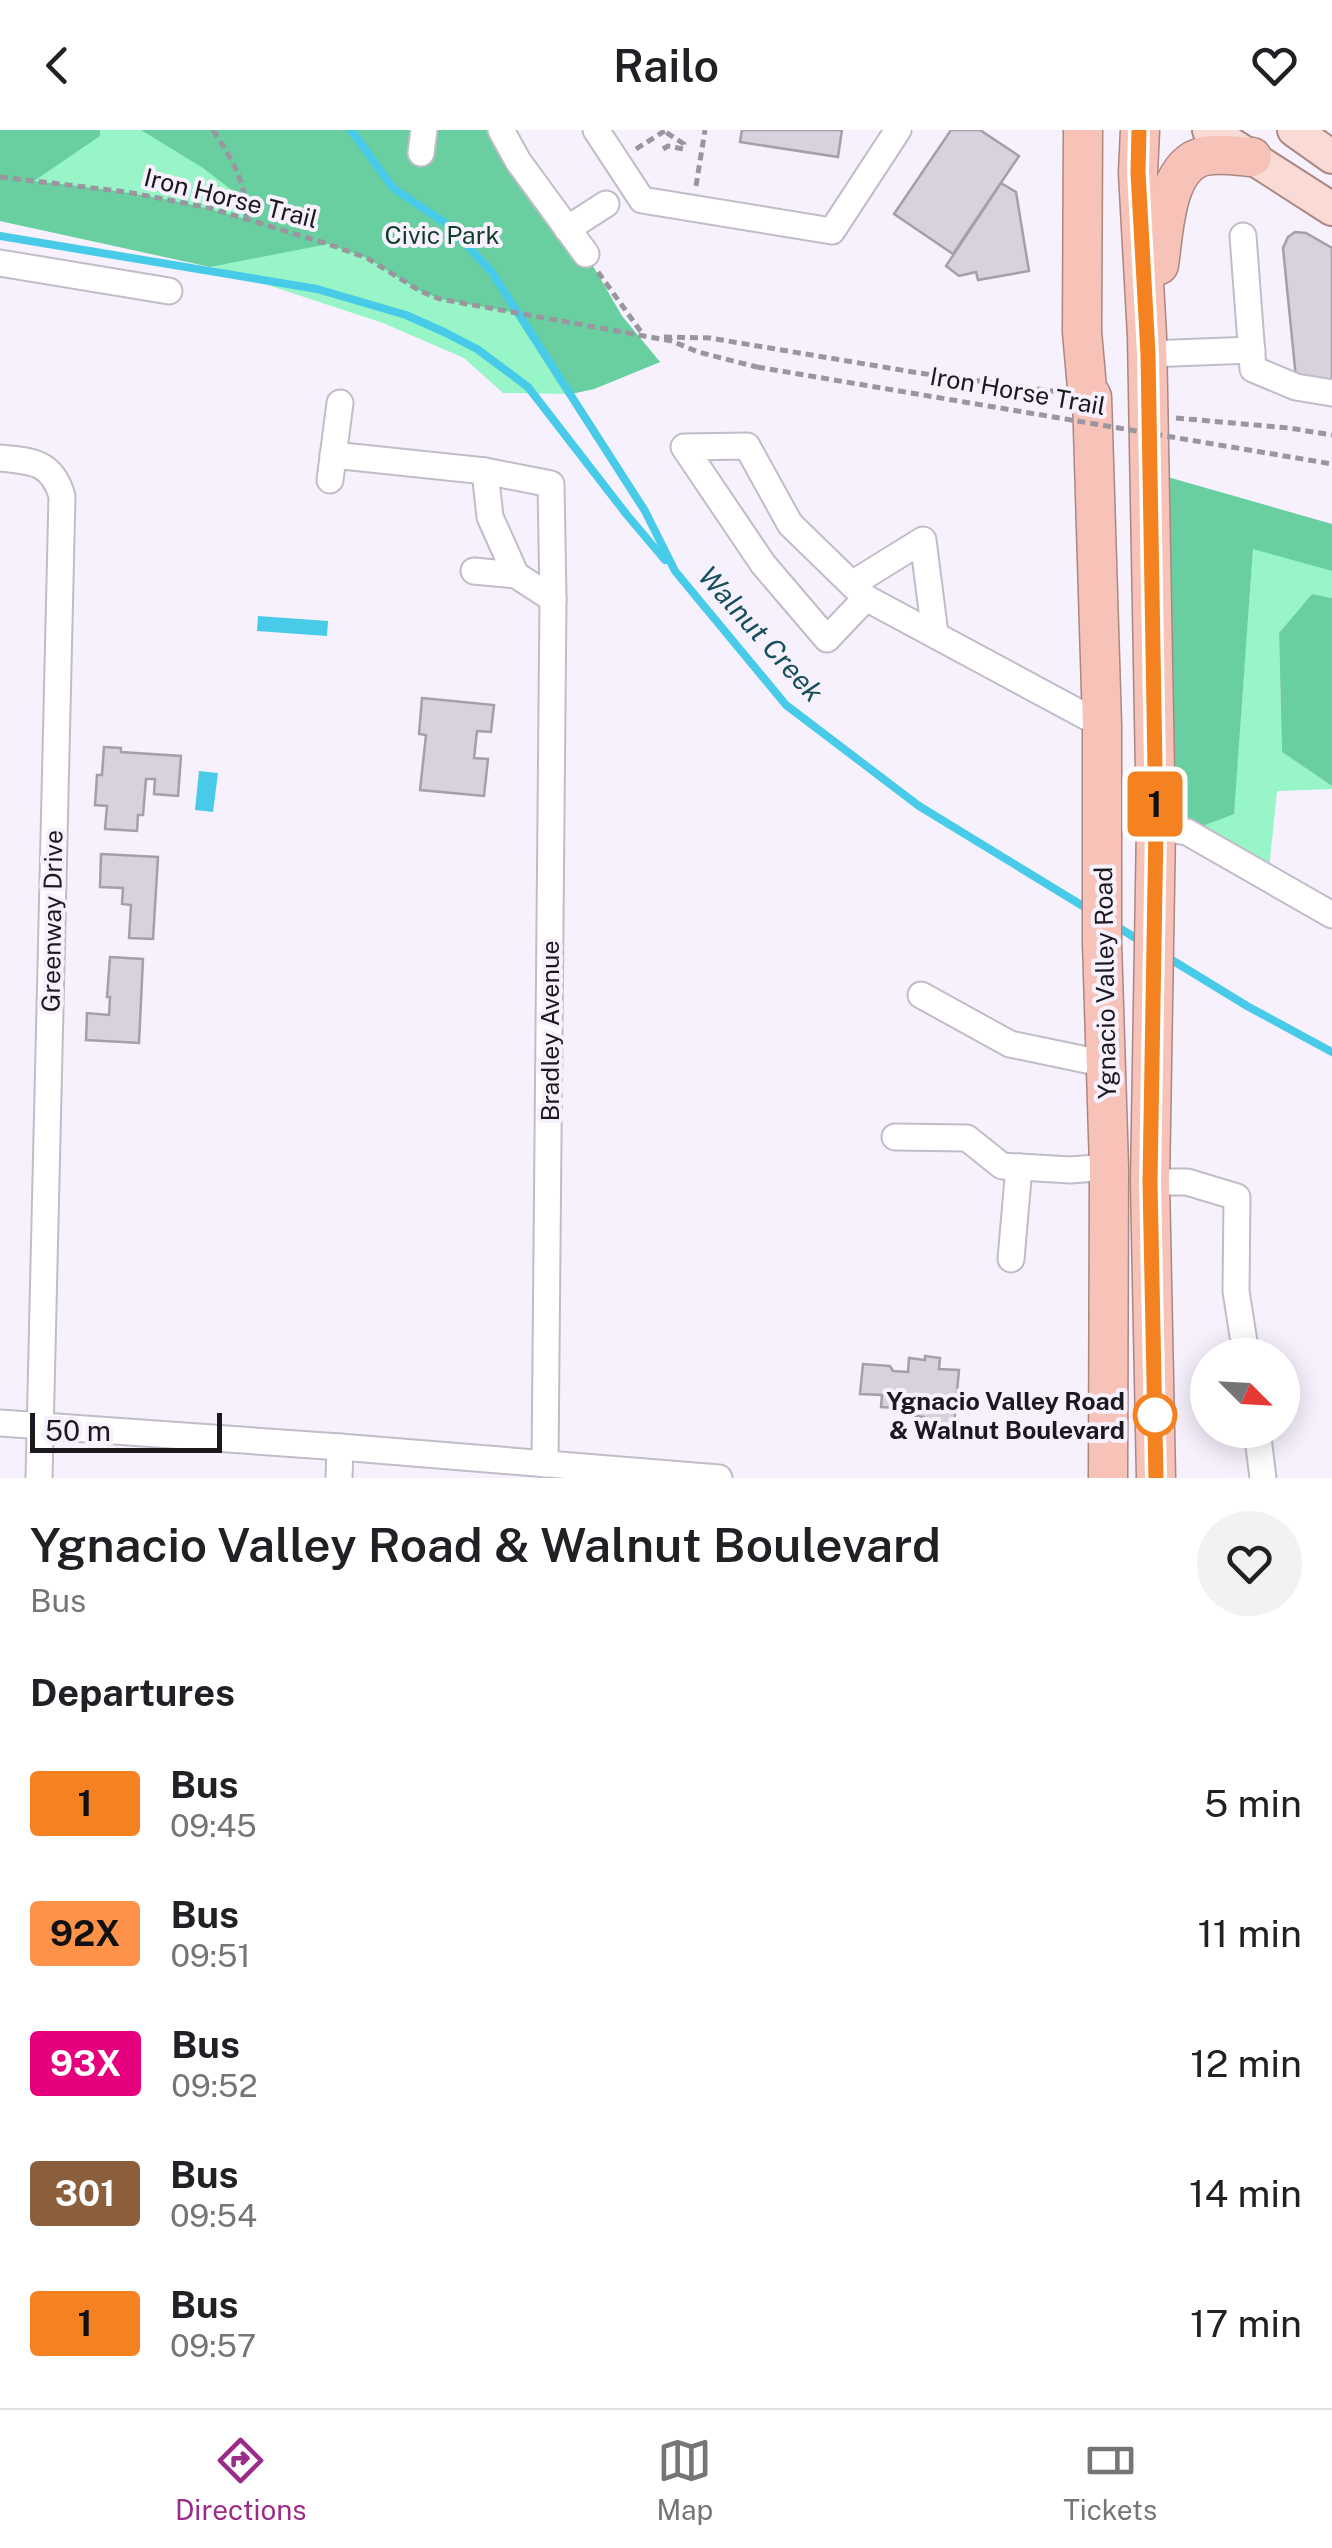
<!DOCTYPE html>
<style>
body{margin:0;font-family:"Public Sans",sans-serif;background:#f2f2f2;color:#202124;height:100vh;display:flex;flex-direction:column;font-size:38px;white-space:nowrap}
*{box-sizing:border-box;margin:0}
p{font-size:32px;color:#757577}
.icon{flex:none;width:55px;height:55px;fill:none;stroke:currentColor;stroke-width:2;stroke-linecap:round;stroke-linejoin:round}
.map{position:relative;height:1348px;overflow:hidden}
.side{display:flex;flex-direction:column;background:#fff;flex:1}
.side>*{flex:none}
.badge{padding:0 20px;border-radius:8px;font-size:35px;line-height:65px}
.needle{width:65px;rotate:114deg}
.controls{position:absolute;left:1190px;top:1208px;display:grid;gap:20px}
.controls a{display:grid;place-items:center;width:110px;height:110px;border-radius:50%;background:#fff;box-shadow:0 5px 25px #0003;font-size:50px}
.scale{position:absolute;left:30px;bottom:25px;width:192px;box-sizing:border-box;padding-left:10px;border:5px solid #1b191e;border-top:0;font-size:28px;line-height:35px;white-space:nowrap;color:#1b191e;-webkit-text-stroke:8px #f7f1fe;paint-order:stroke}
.map>.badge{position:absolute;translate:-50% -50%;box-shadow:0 0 0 5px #fff}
h2{padding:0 30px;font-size:38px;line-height:90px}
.round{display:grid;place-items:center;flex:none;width:105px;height:105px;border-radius:52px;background:#f2f2f2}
.head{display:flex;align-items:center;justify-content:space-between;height:170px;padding:0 30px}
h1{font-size:48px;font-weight:600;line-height:75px}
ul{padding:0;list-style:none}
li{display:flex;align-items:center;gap:30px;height:130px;padding:0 30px}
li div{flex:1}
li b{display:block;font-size:38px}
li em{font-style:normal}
li .badge{min-width:110px;font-weight:700;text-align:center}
header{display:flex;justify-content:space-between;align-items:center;height:130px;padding:0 30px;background:#fff;font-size:45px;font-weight:600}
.tabs{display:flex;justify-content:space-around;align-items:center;height:140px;border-top:2px solid #e0e0e0;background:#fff;font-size:28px;color:#757577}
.tabs a{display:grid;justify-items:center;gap:5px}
.tabs .current{color:#9b2c8a}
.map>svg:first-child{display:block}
.green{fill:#97f5c7}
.forest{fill:#69cfa0}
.water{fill:#47cbe8}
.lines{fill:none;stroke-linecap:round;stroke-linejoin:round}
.stream{stroke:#47cbe8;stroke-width:8}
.building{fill:#d8d2de;stroke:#a49fab;stroke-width:2.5}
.minor-casing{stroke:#c1bcc8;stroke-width:29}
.major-casing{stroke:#aa8782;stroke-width:36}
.highway-casing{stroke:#aa8782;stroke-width:41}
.path{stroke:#9a969f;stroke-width:5;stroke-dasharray:8 5;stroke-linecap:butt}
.minor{stroke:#fff;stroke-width:25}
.major{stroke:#fadad4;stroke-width:32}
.highway{stroke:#f7c2b8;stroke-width:38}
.path-bridge{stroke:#9a969f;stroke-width:5;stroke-dasharray:8 5;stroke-linecap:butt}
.line-casing{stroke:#fff;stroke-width:22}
.line{stroke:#f58220;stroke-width:15}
.stop-dot{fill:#fff;stroke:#f58220;stroke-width:5}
.labels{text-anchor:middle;stroke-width:8;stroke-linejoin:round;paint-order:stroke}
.street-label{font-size:25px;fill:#1b191e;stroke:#f7f1fe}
.park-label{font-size:25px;fill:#113e2b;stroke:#f7f1fe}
.stop-label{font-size:25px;font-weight:bold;fill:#1b191e;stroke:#f7f1fe;text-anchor:end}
.water-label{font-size:28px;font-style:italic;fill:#174f5b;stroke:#f7f1fe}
</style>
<header><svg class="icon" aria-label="back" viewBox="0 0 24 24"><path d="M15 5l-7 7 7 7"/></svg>Railo<svg class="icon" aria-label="heart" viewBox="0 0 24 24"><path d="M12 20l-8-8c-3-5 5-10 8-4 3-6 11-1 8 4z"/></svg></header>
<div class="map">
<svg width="1332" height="1348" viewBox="0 0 1332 1348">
<rect width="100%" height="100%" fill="#f7f1fe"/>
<!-- green -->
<g class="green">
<path d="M 0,0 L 501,0 L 586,124 L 622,186 L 660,232 L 594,259 L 571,264 L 503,263 L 464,228 L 383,193 L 210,136 L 0,91 Z"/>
<path d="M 1253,418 L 1332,441 L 1332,468 L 1312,464 L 1279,503 L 1282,622 L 1332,656 L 1332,659 L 1277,661 L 1268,749 L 1187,702 L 1234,677 Z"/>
</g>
<!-- forest -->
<g class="forest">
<path d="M 0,0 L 100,0 L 100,6 L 34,51 C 105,59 176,67 245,89 L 246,71 L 203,38 L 141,0 L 501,0 L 586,124 L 622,186 L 660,232 L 594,259 L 571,264 L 522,184 L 440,169 L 420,161 L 367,128 L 328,114 L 210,137 L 0,91 Z"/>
<path d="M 1150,342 L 1332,394 L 1332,441 L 1253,419 L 1234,684 L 1187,702 L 1156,697 Z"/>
<path d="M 1312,464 L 1332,468 L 1332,656 L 1282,622 L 1279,503 Z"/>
</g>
<!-- water -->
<g class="water">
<path d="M 258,486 L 328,491 L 327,506 L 257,501 Z"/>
<path d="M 199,641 L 218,643 L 213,682 L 195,680 Z"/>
</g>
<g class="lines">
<!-- stream -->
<g class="stream">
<path d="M 351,0 L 393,58 L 448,95 L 491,141 L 645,381 L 675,441 L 786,575 L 919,676 L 1091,781"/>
<path d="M 0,106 L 317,159 L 406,185 L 444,202 L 477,219 L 528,257 L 627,385 L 665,430"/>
<path d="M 1116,796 L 1142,812"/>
<path d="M 1167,827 L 1247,876 L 1332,922"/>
</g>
</g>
<!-- building -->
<g class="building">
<path d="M 742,0 L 842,0 L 838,27 L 740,12 Z"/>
<path d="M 951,0 L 980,0 L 1019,26 L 953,124 L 894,84 Z"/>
<path d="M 1001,53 L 1016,62 L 1029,141 L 978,150 L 976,142 L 959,146 L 946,136 Z"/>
<path d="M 1295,102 L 1306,103 L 1332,118 L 1332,257 L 1296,248 L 1283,118 L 1288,107 Z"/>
<path d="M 422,568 L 494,575 L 491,602 L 477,601 L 474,628 L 488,629 L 484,666 L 420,660 L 426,605 L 419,604 Z"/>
<path d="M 104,617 L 121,618 L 121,622 L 181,626 L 178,666 L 154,664 L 155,649 L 146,649 L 143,685 L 138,685 L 137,701 L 105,699 L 107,676 L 95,675 L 97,645 L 102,645 Z"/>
<path d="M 101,724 L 158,727 L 153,809 L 129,808 L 131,775 L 122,774 L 123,758 L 100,757 Z"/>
<path d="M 110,827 L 143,829 L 139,913 L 86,910 L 87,883 L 109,885 L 110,867 L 107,867 Z"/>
<path d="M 925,1226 L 940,1228 L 939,1239 L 959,1240 L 954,1295 L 924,1292 L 924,1287 L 915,1286 L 915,1279 L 881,1277 L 882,1265 L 860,1264 L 863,1234 L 890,1236 L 893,1241 L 908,1242 L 909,1228 L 925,1230 Z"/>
</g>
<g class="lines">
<!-- minor casing -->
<g class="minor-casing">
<g id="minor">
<path d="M 501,0 L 518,31 L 586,124"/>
<path d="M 596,0 L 642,70 L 832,101 L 898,0"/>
<path d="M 421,23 L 424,0"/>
<path d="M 567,99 L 606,74"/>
<path d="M 1243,106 L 1253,239 L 1296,257 L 1332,263"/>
<path d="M 0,133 L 169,161"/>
<path d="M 1148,224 L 1252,220"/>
<path d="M 333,325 L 485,341 L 551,354 L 553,469 L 545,1334"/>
<path d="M 0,328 C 33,331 52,332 62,366 L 39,1348"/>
<path d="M 485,341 L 490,387 L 516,445 L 553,469"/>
<path d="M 330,350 L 340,273"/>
<path d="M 474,441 L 516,445"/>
<path d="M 852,454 L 923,410 L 935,504"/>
<path d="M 866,468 L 790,394 L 747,316 L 684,317 L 763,434 L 827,509 L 866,468 L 1102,595"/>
<path d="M 1156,697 L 1187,702 L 1332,785"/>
<path d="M 921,865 L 1010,914 L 1106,934"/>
<path d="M 895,1007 L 967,1008 L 1002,1036 L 1070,1040 L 1109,1037"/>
<path d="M 1150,1052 L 1187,1052 L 1237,1067 L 1236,1161 L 1246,1225"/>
<path d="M 1011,1129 L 1019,1037"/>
<path d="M 0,1293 L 340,1317 L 719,1348"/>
<path d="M 1257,1300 L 1263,1348"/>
<path d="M 339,1348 L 340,1317"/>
</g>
</g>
<!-- major casing -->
<g class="major-casing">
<g id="major">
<path d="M 1209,0 L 1332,79"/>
<path d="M 1294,0 L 1332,27"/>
</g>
</g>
<!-- highway casing -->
<g class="highway-casing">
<g id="highway">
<path d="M 1083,0 L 1082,202 L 1087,258 L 1092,267 L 1102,595 L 1102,813 L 1109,1037 L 1108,1348"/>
<path d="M 1140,0 L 1138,43 L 1147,206 L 1156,697 L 1150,1052 L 1156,1348"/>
<path d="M 1159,135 C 1164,102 1165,34 1205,26 C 1221,23 1237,26 1252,27"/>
</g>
</g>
<!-- path -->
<g class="path">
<path d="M 213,0 C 232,30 247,52 246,89"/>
<path d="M 636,19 L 666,0"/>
<path d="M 663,19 L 668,16 L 683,19 L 684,14 L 664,1"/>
<path d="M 0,47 L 127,62 L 210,78 L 328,114 L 367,128 L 420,161 L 440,169 L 672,211 L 698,222 L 757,237"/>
<path d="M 696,56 L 705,0"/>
<path d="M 598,142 L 644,206"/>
<path d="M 664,207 L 710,208 L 919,243 L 1059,262"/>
<path d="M 1176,288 L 1289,298 L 1332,305"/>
</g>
<!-- minor -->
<use href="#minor" class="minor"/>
<!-- major -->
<use href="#major" class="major"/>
<!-- highway -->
<use href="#highway" class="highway"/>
<!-- path-bridge -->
<path class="path-bridge" d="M 757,237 L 1332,334"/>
</g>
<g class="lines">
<!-- line casing -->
<g class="line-casing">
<path id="line" d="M 1139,0 L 1138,42 L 1148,224 L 1156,697 L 1150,1052 L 1156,1348"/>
</g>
<!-- line -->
<use href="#line" class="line"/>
</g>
<!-- markers -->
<circle class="stop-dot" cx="1155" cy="1285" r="20"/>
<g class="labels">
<!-- street labels -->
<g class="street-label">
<text transform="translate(231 68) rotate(14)" y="9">Iron Horse Trail</text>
<text transform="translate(1018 261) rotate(10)" y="9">Iron Horse Trail</text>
<text transform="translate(52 791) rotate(-89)" y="9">Greenway Drive</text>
<text transform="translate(1105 853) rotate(-91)" y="9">Ygnacio Valley Road</text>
<text transform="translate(550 901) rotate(-90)" y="9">Bradley Avenue</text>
</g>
<!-- park labels -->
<g class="park-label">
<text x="442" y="114">Civic Park</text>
</g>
<!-- stop labels -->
<g class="stop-label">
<text x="1125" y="1280">Ygnacio Valley Road<tspan x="1125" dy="29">&amp; Walnut Boulevard</tspan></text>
</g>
<!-- water labels -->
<g class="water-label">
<text transform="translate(761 504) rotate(48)" y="10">Walnut Creek</text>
</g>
</g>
</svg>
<div class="controls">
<a><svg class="needle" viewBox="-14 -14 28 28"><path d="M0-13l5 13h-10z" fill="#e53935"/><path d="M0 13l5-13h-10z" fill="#757577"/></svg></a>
</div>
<div class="scale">50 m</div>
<b class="badge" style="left:1155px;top:674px;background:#f58220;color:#111">1</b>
</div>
<section class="side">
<div class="head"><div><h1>Ygnacio Valley Road &amp; Walnut Boulevard</h1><p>Bus</p></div><a class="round"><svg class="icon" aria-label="heart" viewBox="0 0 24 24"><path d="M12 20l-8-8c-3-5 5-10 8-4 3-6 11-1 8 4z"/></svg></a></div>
<h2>Departures</h2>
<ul>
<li><span class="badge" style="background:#f58220;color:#111">1</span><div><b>Bus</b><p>09:45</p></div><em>5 min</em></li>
<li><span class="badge" style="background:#ff9249;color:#111">92X</span><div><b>Bus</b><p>09:51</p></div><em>11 min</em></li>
<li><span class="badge" style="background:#e6007e;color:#fff">93X</span><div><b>Bus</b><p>09:52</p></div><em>12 min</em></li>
<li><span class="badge" style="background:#8b5e3c;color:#fff">301</span><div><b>Bus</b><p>09:54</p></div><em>14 min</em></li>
<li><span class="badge" style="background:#f58220;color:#111">1</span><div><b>Bus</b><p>09:57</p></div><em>17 min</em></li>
</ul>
</section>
<nav class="tabs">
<a class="current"><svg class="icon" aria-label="directions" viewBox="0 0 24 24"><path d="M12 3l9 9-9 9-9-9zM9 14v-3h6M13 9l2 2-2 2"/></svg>Directions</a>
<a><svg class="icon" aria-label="map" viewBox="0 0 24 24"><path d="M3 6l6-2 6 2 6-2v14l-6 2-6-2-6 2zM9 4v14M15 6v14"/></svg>Map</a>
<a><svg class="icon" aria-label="tickets" viewBox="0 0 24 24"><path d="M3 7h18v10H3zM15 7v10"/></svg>Tickets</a>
</nav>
